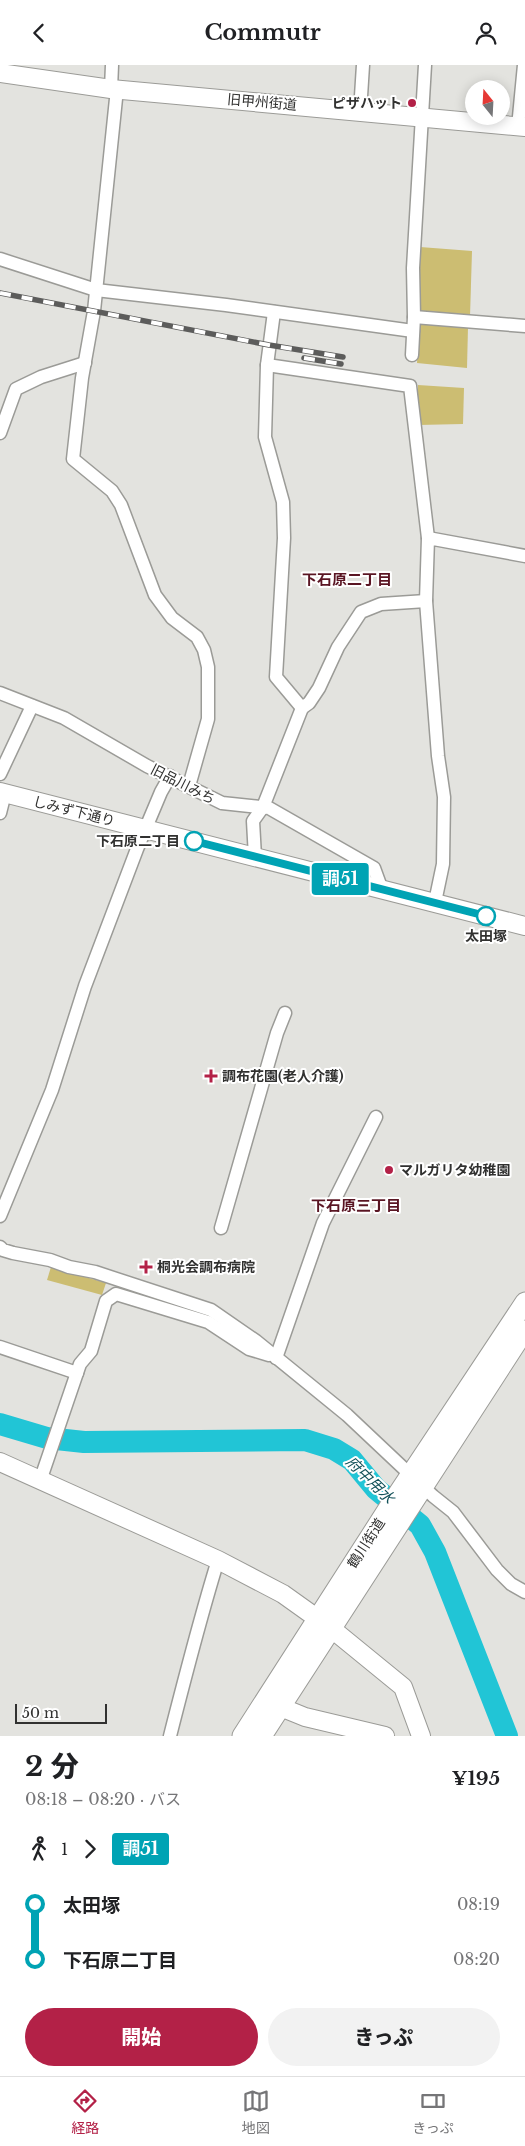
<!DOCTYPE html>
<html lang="ja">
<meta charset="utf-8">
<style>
body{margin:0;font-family:"Libre Baskerville","Noto Sans JP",serif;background:#f2f2f2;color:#202124;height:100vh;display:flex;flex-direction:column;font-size:19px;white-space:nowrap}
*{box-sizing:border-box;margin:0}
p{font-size:16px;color:#757577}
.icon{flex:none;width:28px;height:28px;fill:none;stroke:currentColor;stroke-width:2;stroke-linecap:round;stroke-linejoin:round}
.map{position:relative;height:1671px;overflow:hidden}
.panel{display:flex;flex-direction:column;background:#fff;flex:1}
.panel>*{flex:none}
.badge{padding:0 10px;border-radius:4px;font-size:18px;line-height:32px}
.needle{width:32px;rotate:342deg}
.tools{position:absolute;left:465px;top:15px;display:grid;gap:10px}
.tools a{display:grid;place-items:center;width:45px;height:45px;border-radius:50%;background:#fff;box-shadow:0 2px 12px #0003;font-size:25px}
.scale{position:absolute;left:15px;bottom:12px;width:92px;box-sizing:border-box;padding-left:5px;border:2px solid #313130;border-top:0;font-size:14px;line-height:18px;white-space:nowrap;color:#313130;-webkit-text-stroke:4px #fff;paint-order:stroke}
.map>.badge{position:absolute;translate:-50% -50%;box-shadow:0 0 0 2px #fff}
.legs{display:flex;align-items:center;gap:8px;height:55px;padding:0 25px;font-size:16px}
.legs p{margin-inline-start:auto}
.overview{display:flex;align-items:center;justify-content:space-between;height:85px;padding:0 25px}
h1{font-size:28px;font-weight:800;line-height:38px}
.button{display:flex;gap:10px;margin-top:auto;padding:10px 25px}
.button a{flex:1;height:58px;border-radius:30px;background:#b32147;color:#fff;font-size:20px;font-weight:800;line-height:58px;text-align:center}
.button a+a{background:#f2f2f2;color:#202124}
ul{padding:0 25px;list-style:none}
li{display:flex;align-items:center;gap:18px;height:55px;font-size:19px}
li i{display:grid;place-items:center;width:8px;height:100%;margin:0 6px;background:currentColor}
li i::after{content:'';width:12px;height:12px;margin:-6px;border:4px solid;border-radius:50%;background:#fff}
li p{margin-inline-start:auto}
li:first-child i{background:linear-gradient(#0000 50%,currentColor 0)}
li:last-child i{background:linear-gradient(currentColor 50%,#0000 0)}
header{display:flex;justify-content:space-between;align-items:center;height:65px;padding:0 25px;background:#fff;font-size:22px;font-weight:800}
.tabs{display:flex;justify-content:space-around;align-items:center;height:70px;border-top:1px solid #e0e0e0;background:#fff;font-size:14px;color:#757577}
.tabs a{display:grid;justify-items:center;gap:2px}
.tabs .current{color:#b32147}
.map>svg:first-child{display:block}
.green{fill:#ccbd72}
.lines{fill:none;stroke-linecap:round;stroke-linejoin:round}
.river{stroke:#21c5d6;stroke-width:22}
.street-casing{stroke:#9b9b97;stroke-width:15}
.secondary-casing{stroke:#9b9b97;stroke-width:20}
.primary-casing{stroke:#9b9b97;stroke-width:21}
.street{stroke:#fff;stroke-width:12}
.secondary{stroke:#fff;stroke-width:18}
.primary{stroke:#fff;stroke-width:19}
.rail-casing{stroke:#5c5c5b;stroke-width:5.5}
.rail{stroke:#fff;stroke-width:4;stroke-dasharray:11;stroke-linecap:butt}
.line-1-casing{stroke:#fff;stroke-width:11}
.line-1{stroke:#00a3b4;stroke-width:8}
.poi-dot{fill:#b32147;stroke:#fff;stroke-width:2}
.stop-1-dot{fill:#fff;stroke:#00a3b4;stroke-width:2.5}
.labels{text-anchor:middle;stroke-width:4;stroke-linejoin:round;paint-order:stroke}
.street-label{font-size:14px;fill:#313130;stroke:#fff}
.poi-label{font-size:14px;font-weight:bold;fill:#313130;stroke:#fff;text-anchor:start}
.stop-label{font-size:14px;font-weight:bold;fill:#313130;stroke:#fff;text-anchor:end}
.neighbourhood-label{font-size:15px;font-weight:bold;fill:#5a1523;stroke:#fff}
.water-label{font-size:15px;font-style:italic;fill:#135159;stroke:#fff}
</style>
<header><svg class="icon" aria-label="back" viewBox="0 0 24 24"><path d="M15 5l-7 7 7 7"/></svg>Commutr<svg class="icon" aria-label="person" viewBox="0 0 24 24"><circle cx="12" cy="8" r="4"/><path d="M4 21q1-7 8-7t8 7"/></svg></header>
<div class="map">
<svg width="525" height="1671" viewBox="0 0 525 1671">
<rect width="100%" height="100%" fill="#e3e3df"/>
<!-- green -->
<g class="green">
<path d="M 420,182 L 472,186 L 470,252 L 418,249 Z"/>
<path d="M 419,258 L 468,262 L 467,303 L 417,298 Z"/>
<path d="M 418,320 L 464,323 L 463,359 L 418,360 Z"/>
<path d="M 51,1202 L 106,1218 L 102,1230 L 47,1215 Z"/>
</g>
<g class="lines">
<!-- river -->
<path class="river" d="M 0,1359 L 47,1373 L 84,1377 L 305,1375 L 334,1384 L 352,1395 L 376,1424 L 420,1460 L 435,1487 L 507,1671"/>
<!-- street casing -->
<g class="street-casing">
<g id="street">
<path d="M 111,24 L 112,0"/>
<path d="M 117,24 L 94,246 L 82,313 L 73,394 L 112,426 L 121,440 L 155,530 L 172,553 L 197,572 L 204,585 L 208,602 L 208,654 L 189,721"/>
<path d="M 360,47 L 363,0"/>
<path d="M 518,62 L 524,0"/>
<path d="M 0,194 L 96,225 L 226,240 L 413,266"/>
<path d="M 274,247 L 267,300 L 265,372 L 283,437 L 284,473 L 276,612 L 302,643 L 309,638 L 319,623 L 338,582 L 361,547 L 381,539 L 426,536"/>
<path d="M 414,252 L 413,203 L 425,0"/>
<path d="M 412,290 L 414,252 L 525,261"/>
<path d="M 267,300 L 410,321 L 428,473"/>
<path d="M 0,368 L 16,324 L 41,312 L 85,298"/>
<path d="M 0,628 L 64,653 L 147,701 L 222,738 L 269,743 L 374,803 L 382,825"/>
<path d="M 0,709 L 32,641"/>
<path d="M 0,748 L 5,728"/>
<path d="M 255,792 L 253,756 L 263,742 L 302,643"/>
<path d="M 435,837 L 443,799 L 444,732 L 438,691 L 426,536 L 428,473 L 525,491"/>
<path d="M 0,1151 L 52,1025 L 85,921 L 137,784 L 161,727 L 170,711"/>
<path d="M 221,1163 L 277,968 L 285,948"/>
<path d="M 0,1182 L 3,1185 L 13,1188 L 50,1195 L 69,1202 L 95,1207 L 211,1245 L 256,1276 L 347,1350 L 433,1431 L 453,1447 L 497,1505 L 511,1519 L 525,1527"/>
<path d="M 0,1282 L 77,1308"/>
<path d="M 276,1293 L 323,1158 L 376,1052"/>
<path d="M 40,1416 L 80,1299 L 91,1286 L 106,1236 L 116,1229 L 208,1257 L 249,1284 L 269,1290"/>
<path d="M 170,1671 C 185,1612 200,1553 218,1495"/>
</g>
</g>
<!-- secondary casing -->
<g class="secondary-casing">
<g id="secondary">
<path d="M 0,8 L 111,24 L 525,62"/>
<path d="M 0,727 L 525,861"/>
<path d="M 0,1397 L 218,1495 L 283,1529 L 332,1564 L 403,1622 L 421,1671"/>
<path d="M 268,1637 L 305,1652 L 385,1671"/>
</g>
</g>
<!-- primary casing -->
<g class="primary-casing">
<g id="primary">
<path d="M 242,1671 L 389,1442 L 525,1237"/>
<path d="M 262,1671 L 525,1265"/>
</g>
</g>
<!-- street -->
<use href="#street" class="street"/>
<!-- secondary -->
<use href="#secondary" class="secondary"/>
<!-- primary -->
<use href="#primary" class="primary"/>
<!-- rail casing -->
<g class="rail-casing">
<g id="rail">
<path d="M 0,228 L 269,280 L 343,292"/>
<path d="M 304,293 L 341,299"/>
</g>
</g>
<!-- rail -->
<use href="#rail" class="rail"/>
</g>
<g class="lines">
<!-- line-1 casing -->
<g class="line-1-casing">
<path id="line-1" d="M 194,776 L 486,851"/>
</g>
<!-- line-1 -->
<use href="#line-1" class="line-1"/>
</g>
<!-- markers -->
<g class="poi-dot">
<circle cx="412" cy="38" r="5"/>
<path d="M208.5 1003.5h5v5h5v5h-5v5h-5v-5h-5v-5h5z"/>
<circle cx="389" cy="1105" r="5"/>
<path d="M143.5 1194.5h5v5h5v5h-5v5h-5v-5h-5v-5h5z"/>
</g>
<g class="stop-1-dot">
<circle cx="194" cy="776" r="9"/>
<circle cx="486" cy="851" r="9"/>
</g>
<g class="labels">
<!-- street labels -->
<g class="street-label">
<text transform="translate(262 37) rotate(5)" y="5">旧甲州街道</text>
<text transform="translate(183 719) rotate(27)" y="5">旧品川みち</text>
<text transform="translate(74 746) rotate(14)" y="5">しみず下通り</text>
<text transform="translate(366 1478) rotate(-57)" y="5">鶴川街道</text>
</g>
<!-- poi labels -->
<g class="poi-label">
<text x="402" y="43" text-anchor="end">ピザハット</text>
<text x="222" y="1016">調布花園(老人介護)</text>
<text x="399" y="1110">マルガリタ幼稚園</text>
<text x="157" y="1207">桐光会調布病院</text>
</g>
<!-- stop labels -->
<g class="stop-label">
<text x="180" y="781">下石原二丁目</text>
<text x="486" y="876" text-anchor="middle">太田塚</text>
</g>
<!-- neighbourhood labels -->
<g class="neighbourhood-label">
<text x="347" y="520">下石原二丁目</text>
<text x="356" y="1146">下石原三丁目</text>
</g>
<!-- water labels -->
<g class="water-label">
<text transform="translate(370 1415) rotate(44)" y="5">府中用水</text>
</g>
</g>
</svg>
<div class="tools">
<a><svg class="needle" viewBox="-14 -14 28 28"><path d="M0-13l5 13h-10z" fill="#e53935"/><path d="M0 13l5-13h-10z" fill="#757577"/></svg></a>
</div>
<div class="scale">50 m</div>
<b class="badge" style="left:340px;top:814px;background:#00a3b4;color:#fff">調51</b>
</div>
<section class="panel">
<div class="overview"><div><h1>2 分</h1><p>08:18 – 08:20 · バス</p></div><b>¥195</b></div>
<div class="legs"><svg class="icon" aria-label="walk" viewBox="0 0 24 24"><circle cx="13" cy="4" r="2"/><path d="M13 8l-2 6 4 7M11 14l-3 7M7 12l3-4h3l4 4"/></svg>1<svg class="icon" aria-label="forward" viewBox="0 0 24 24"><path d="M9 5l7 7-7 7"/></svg><b class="badge" style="background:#00a3b4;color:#fff">調51</b></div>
<ul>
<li><i style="color:#00a3b4"></i><b>太田塚</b><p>08:19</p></li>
<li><i style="color:#00a3b4"></i><b>下石原二丁目</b><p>08:20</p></li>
</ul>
<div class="button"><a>開始</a><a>きっぷ</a></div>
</section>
<nav class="tabs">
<a class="current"><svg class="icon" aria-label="directions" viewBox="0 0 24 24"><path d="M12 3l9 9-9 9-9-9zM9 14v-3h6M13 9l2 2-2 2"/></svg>経路</a>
<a><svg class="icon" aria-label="map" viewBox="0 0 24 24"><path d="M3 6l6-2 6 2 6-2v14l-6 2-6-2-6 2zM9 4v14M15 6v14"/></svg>地図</a>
<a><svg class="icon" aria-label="tickets" viewBox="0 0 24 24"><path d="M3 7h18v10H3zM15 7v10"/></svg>きっぷ</a>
</nav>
